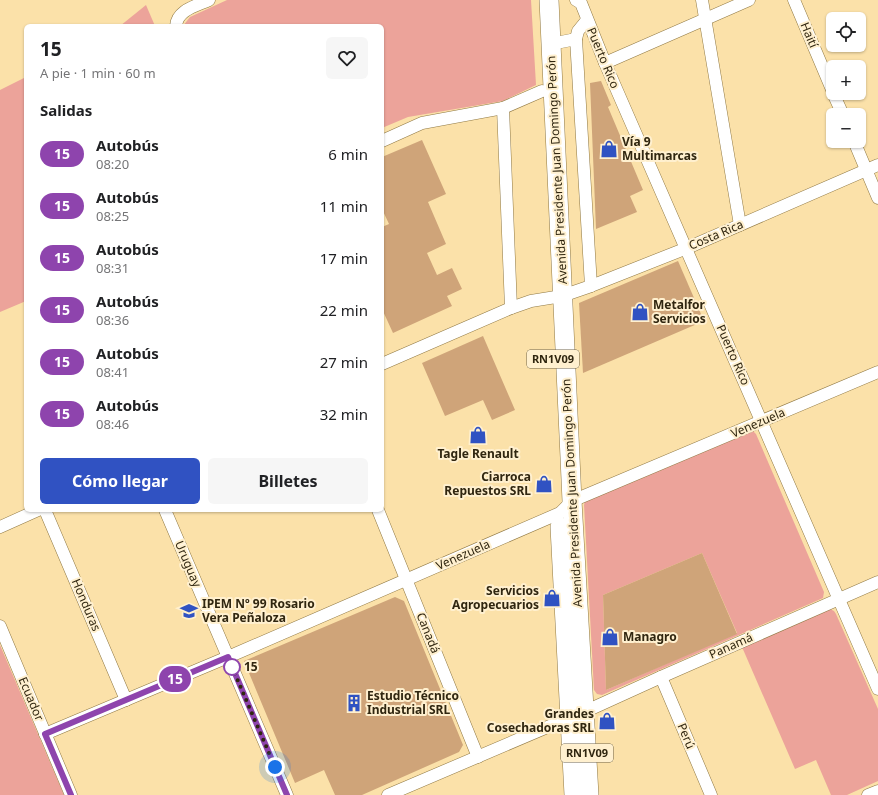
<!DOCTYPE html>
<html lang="es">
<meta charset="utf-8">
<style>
body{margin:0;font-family:"Noto Sans",sans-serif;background:#f6f6f6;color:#202124;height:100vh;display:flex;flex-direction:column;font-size:15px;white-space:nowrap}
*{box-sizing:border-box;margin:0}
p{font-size:13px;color:#757577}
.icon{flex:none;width:22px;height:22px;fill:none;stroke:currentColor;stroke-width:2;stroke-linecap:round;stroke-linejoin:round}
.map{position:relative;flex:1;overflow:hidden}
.details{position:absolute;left:24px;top:24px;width:360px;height:488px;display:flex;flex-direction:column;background:#fff;border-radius:6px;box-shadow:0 1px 3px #0004}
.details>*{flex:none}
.badge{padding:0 8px;border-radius:13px;font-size:14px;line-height:26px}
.fabs{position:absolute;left:826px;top:12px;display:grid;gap:8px}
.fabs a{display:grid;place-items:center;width:40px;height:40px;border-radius:6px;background:#fff;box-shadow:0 1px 3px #0004;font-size:20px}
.you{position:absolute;width:20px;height:20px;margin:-10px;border:3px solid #fff;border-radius:50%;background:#1a73e8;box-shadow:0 0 0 6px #1a73e833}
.map>.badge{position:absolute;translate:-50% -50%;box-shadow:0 0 0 2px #fff}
h2{padding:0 16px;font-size:15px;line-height:36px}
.round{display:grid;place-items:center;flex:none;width:42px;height:42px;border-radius:6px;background:#f6f6f6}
.head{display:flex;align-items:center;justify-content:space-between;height:68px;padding:0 16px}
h1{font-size:19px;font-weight:700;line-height:30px}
.button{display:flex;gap:8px;margin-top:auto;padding:8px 16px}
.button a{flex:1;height:46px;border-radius:6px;background:#3052c2;color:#fff;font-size:16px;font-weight:700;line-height:46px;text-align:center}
.button a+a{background:#f6f6f6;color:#202124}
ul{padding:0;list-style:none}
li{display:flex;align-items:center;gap:12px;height:52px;padding:0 16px}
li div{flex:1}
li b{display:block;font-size:15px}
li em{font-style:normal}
li .badge{min-width:44px;font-weight:700;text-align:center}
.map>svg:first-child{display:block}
.green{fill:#eca39a;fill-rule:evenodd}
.building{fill:#cfa479}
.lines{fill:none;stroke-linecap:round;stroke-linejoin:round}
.minor-casing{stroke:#907944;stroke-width:13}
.primary-casing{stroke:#907944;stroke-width:20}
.minor{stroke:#fff;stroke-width:12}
.primary{stroke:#fff;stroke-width:19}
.line-casing{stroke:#fff;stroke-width:9}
.line{stroke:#8e44ad;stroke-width:6}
.walk{stroke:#302610;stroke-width:4;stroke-dasharray:0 7.2}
.stop-dot{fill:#fff;stroke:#8e44ad;stroke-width:2}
.labels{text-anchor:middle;stroke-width:4;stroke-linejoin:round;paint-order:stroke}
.shield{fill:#fff0cf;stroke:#6e6349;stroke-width:1}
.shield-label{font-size:11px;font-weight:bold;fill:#302610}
.street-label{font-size:12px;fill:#302610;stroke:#fff0cf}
.poi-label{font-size:12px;font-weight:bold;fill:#302610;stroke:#fff0cf;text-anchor:start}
.stop-label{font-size:12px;font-weight:bold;fill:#302610;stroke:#fff0cf;text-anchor:start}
</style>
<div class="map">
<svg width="878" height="795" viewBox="0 0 878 795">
<rect width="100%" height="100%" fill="#fbe1a9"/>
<!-- green -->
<g class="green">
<path d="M 227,0 L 531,0 L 536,85 L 503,101 L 408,117 L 382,128 L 382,26 L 183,26 L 190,17 Z"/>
<path d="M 146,5 L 155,26 L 120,26 Z"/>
<path d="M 26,77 L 26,301 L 0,312 L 0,90 Z"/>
<path d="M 753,431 L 756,434 L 824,592 L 823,598 L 602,695 L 597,694 L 594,690 L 584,505 L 585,501 ZM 702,553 L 737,633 L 606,690 L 603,595 Z"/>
<path d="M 830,609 L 834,611 L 836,614 L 878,709 L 878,781 L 847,795 L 831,795 L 816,760 L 795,769 L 742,647 Z"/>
<path d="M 0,645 L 64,795 L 0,795 Z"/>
</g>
<!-- building -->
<g class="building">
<path d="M 601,81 L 611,105 L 608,107 L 643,190 L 630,196 L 637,212 L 596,229 L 590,83 Z"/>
<path d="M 422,140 L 446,194 L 428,202 L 446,244 L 427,253 L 437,275 L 452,268 L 462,289 L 447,296 L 452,306 L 393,333 L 382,309 L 382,227 L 389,224 L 382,209 L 382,157 Z"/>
<path d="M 678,261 L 704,321 L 583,373 L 579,303 Z"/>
<path d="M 483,336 L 515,410 L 492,420 L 483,400 L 445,416 L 422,363 Z"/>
<path d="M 702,553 L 737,634 L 606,690 L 603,595 Z"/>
<path d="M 395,597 L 404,601 L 463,745 L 459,752 L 362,795 L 335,795 L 324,770 L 295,783 L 244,661 Z"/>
</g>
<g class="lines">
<!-- minor casing -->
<g class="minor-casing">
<g id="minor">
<path d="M 576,0 L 581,3 L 605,63 L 878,689"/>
<path d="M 702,0 L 740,225"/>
<path d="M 794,0 L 833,92"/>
<path d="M 587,20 L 578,31 L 576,39 L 591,286"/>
<path d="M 176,26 C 177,10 196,6 209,0"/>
<path d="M 551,44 L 576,39"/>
<path d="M 605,63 L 749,0"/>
<path d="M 833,93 L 843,115"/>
<path d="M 503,108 L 511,308"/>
<path d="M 382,141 L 422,123 L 503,108 L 542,91"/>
<path d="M 854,141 L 878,198"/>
<path d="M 382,364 L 511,308 L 531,301 L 562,296 L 591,286 L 687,248 L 878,165"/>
<path d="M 45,510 L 126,700"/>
<path d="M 165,510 L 287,795"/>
<path d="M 378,510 L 478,757"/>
<path d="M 0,527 L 38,510"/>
<path d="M 0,626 L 71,795"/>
<path d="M 661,677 L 711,795"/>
<path d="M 584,712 L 661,677 L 878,582"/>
<path d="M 45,734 L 228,657 L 560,513 L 572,501 L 878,372"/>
<path d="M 388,795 L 571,717"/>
<path d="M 868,795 L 878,791"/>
</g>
</g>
<!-- primary casing -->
<g class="primary-casing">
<g id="primary">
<path d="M 549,0 L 572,501 L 589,795"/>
<path d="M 560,527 L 574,795"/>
</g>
</g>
<!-- minor -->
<use href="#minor" class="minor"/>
<!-- primary -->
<use href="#primary" class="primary"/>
</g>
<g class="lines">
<!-- line casing -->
<g class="line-casing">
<path id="line" d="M 71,795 L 45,734 L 228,657 L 287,795"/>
</g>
<!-- line -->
<use href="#line" class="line"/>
<!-- walk -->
<path class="walk" d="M 232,667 L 275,767"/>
</g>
<!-- icons -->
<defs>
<g id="shop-bare" transform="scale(1.38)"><path d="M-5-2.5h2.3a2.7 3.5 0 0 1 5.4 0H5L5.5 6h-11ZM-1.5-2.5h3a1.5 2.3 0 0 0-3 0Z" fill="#3052c2" stroke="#fff0cf" stroke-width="2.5" paint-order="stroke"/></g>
<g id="school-bare" transform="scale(1.38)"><path d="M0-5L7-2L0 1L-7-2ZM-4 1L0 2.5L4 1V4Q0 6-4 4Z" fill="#3052c2" stroke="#fff0cf" stroke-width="2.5" paint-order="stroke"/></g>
<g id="building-bare" transform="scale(1.38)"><path d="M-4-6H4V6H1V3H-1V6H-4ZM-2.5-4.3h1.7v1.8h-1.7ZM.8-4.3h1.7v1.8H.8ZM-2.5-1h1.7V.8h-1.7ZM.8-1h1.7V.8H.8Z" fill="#3052c2" stroke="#fff0cf" stroke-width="2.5" paint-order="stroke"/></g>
</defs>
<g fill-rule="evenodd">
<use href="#shop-bare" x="609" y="149"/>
<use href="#shop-bare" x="640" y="312"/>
<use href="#shop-bare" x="478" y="435"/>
<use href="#shop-bare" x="544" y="484"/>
<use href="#shop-bare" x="552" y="598"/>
<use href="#school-bare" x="189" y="611"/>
<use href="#shop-bare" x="610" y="637"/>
<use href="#building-bare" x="354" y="703"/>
<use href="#shop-bare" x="607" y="721"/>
</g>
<!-- markers -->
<circle class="stop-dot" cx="232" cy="667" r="8"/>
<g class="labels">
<!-- shield labels -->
<g class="shield">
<rect x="527" y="350" width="52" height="18" rx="3"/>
<rect x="561" y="744" width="52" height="18" rx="3"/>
</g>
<g class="shield-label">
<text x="553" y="363">RN1V09</text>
<text x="587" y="757">RN1V09</text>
</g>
<!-- street labels -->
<g class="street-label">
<text transform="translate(809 35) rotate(67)" y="4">Haití</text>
<text transform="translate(603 58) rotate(67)" y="4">Puerto Rico</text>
<text transform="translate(557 170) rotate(-93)" y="4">Avenida Presidente Juan Domingo Perón</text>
<text transform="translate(716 235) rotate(-23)" y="4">Costa Rica</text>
<text transform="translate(733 355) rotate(66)" y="4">Puerto Rico</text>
<text transform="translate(758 423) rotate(-23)" y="4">Venezuela</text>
<text transform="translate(572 493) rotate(-93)" y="4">Avenida Presidente Juan Domingo Perón</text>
<text transform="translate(463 555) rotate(-24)" y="4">Venezuela</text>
<text transform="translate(188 564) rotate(67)" y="4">Uruguay</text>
<text transform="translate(86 605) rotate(67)" y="4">Honduras</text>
<text transform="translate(428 633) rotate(68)" y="4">Canadá</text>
<text transform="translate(731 646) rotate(-24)" y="4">Panamá</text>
<text transform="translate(31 699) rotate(67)" y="4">Ecuador</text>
<text transform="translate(686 736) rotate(67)" y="4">Perú</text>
</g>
<!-- poi labels -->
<g class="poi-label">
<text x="622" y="146">Vía 9<tspan x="622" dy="14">Multimarcas</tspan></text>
<text x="653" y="309">Metalfor<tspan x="653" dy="14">Servicios</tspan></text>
<text x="478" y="458" text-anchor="middle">Tagle Renault</text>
<text x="531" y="481" text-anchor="end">Ciarroca<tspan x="531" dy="14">Repuestos SRL</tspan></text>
<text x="539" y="595" text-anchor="end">Servicios<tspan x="539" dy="14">Agropecuarios</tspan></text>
<text x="202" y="608">IPEM Nº 99 Rosario<tspan x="202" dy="14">Vera Peñaloza</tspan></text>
<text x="623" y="641">Managro</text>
<text x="367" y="700">Estudio Técnico<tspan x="367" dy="14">Industrial SRL</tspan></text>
<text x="594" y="718" text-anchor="end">Grandes<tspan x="594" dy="14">Cosechadoras SRL</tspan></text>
</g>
<!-- stop labels -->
<g class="stop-label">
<text x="244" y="671">15</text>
</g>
</g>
</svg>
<div class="fabs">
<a><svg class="icon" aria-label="locate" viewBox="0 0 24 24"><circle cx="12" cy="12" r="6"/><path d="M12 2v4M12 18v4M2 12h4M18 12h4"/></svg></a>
<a>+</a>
<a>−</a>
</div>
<div class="you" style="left:275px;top:767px"></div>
<b class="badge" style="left:175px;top:679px;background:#8e44ad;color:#fff">15</b>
<section class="details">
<div class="head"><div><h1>15</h1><p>A pie · 1 min · 60 m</p></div><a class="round"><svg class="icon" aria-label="heart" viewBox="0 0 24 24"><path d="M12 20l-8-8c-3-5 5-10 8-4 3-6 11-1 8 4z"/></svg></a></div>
<h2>Salidas</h2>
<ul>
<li><span class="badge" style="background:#8e44ad;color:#fff">15</span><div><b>Autobús</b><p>08:20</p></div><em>6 min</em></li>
<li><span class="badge" style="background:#8e44ad;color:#fff">15</span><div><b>Autobús</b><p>08:25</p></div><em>11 min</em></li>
<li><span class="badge" style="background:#8e44ad;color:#fff">15</span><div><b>Autobús</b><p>08:31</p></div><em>17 min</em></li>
<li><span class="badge" style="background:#8e44ad;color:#fff">15</span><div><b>Autobús</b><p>08:36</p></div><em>22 min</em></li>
<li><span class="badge" style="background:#8e44ad;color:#fff">15</span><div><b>Autobús</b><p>08:41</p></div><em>27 min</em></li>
<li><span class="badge" style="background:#8e44ad;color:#fff">15</span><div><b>Autobús</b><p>08:46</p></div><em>32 min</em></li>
</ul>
<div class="button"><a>Cómo llegar</a><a>Billetes</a></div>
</section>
</div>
